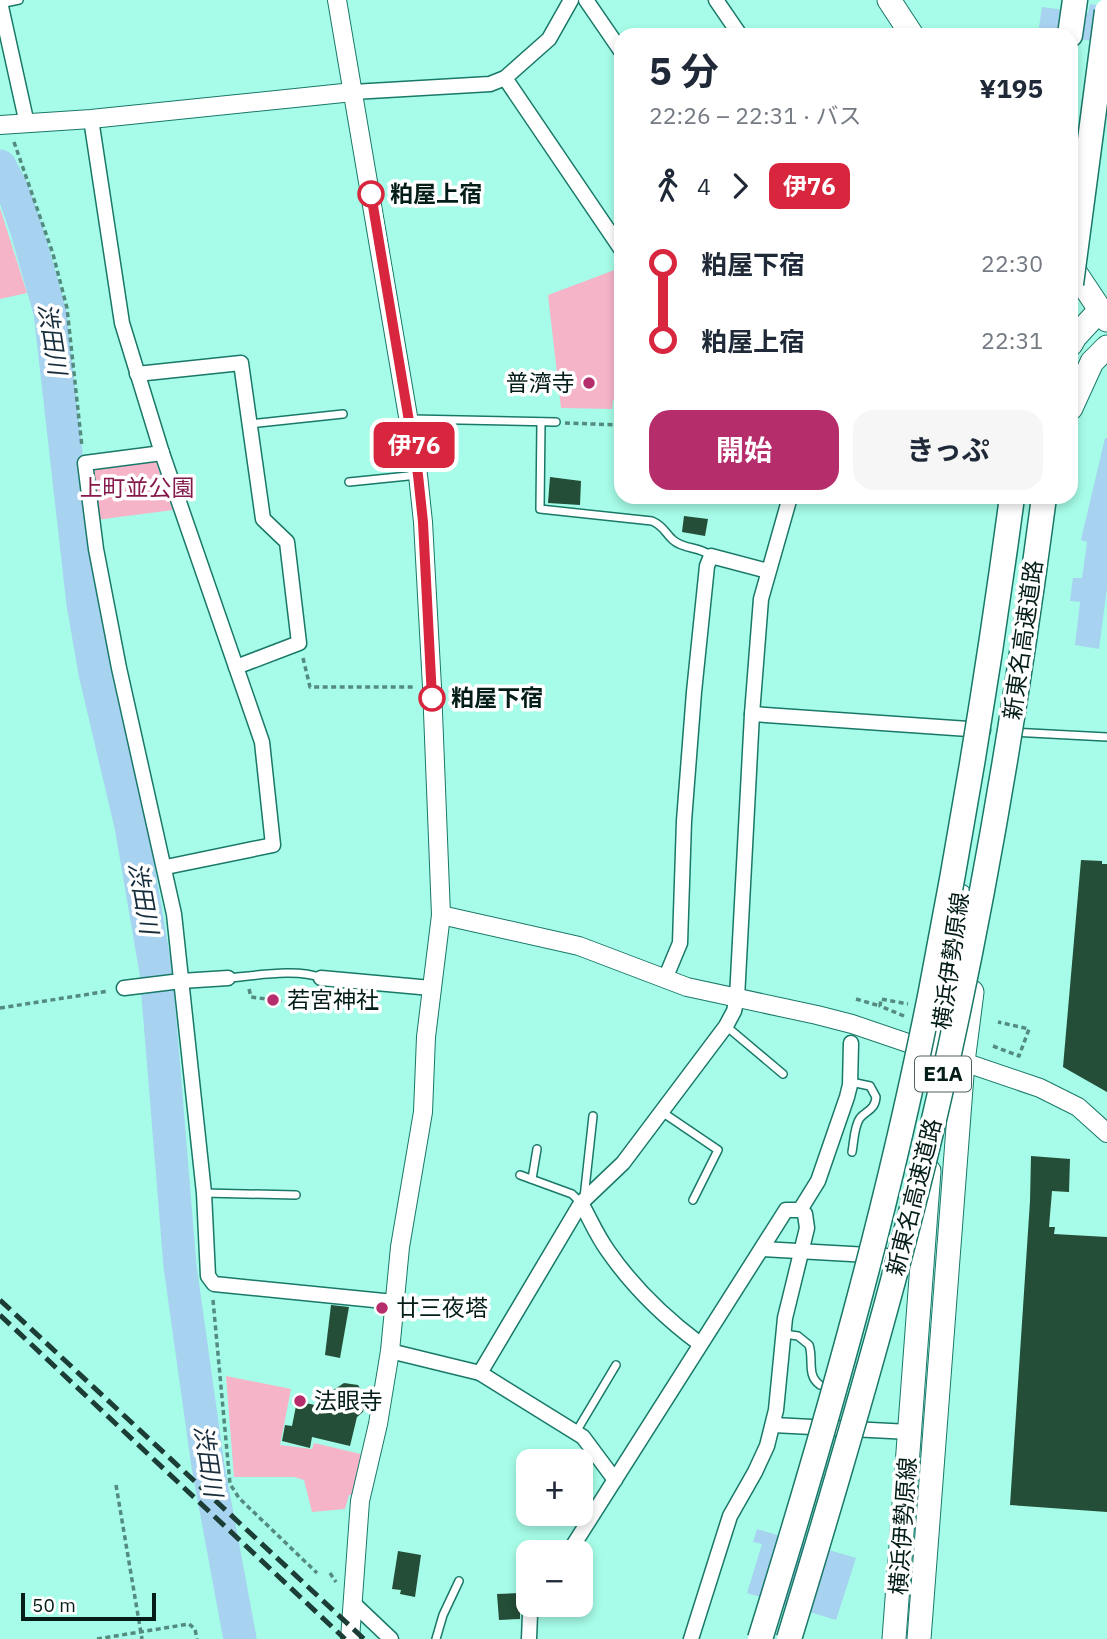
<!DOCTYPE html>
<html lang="ja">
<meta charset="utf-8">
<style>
body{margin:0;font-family:"IBM Plex Sans","Noto Sans JP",sans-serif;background:#f6f6f7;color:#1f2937;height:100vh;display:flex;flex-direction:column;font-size:26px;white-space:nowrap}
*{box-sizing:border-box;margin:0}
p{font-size:23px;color:#747a83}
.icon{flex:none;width:38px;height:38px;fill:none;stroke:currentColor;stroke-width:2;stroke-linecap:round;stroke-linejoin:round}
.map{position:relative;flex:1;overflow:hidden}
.sheet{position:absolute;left:614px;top:28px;width:464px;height:476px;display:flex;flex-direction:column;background:#fff;border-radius:21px;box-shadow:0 4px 10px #0003}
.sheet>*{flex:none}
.badge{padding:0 14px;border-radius:10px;font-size:24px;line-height:46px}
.tools{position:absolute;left:516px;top:1449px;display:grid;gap:14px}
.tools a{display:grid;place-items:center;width:77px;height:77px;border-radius:14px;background:#fff;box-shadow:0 4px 10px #0003;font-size:35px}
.scale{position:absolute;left:21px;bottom:18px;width:135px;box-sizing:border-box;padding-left:7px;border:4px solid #041d18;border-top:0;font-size:19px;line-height:24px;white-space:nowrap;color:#041d18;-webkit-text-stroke:5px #fff;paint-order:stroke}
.map>.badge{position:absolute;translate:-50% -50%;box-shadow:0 0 0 4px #fff}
.legs{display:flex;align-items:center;gap:10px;height:77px;padding:0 35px;font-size:23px}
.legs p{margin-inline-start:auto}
.overview{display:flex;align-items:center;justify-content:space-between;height:119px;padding:0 35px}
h1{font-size:38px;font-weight:700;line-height:52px}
.action{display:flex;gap:14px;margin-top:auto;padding:14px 35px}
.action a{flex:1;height:80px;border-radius:21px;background:#b62d6b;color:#fff;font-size:28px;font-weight:700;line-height:80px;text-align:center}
.action a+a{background:#f6f6f7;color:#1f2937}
ul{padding:0 35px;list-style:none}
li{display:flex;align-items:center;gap:24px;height:77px;font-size:26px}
li i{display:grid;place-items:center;width:10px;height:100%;margin:0 9px;background:currentColor}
li i::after{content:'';width:18px;height:18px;margin:-9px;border:5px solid;border-radius:50%;background:#fff}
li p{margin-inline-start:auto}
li:first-child i{background:linear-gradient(#0000 50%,currentColor 0)}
li:last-child i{background:linear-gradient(currentColor 50%,#0000 0)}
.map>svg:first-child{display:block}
.green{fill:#f6b4c9}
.water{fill:#a7d2f0}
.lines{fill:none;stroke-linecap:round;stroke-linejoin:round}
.river{stroke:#a7d2f0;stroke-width:33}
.building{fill:#244e37}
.service-casing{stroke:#197868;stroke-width:10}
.minor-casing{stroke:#197868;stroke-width:17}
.tertiary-casing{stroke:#197868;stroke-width:20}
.primary-casing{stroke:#197868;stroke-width:25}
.trunk-casing{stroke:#197868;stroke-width:25}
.motorway-casing{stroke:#197868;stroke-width:27}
.path{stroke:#548b7f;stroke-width:3.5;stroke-dasharray:5 3.5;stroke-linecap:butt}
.service{stroke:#fff;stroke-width:7}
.minor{stroke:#fff;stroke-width:14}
.tertiary{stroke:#fff;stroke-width:18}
.primary{stroke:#fff;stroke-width:23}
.trunk{stroke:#fff;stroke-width:23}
.motorway{stroke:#fff;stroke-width:24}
.rail{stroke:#1b3d35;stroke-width:5;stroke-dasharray:14 7;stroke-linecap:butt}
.motorway-bridge-casing{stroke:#197868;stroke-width:27;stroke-linecap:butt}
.motorway-bridge{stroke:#fff;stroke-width:24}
.line-1-casing{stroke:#fff;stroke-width:16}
.line-1{stroke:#d7263d;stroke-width:10}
.stop-1-dot{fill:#fff;stroke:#d7263d;stroke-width:3.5}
.poi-dot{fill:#b62d6b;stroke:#fff;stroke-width:2.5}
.labels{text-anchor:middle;stroke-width:7;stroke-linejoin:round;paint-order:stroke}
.shield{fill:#fff;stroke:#4f615d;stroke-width:2}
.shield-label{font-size:21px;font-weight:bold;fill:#041d18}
.stop-label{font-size:23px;font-weight:bold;fill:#041d18;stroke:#fff;text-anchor:start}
.poi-label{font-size:23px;fill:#041d18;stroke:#fff;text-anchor:start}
.park-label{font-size:23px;fill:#85194b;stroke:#fff}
.street-label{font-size:23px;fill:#041d18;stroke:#fff}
.water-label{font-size:24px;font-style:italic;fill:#182d3b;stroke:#fff}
</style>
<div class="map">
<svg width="1107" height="1639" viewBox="0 0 1107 1639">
<rect width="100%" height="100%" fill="#a6fce8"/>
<!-- green -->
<g class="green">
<path d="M 0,208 L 27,293 L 0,299 Z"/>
<path d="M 620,268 L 621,400 L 613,400 L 612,409 L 561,408 L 548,295 Z"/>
<path d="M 155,459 L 173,510 L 96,520 L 93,475 L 96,467 Z"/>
<path d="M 226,1376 L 291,1389 L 280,1445 L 312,1449 L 314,1443 L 361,1454 L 352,1495 L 349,1495 L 345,1509 L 312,1512 L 304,1480 L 294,1477 L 234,1477 Z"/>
</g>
<!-- water -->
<g class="water">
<path d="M 1090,4 L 1107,6 L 1107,43 L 1071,38 L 1071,35 L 1038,34 L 1042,7 L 1088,13 Z"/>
<path d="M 1105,438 L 1107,438 L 1107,588 L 1099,649 L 1075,645 L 1080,602 L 1070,601 L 1073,578 L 1082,578 L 1087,542 L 1081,540 Z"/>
<path d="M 757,1529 L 856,1558 L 836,1620 L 747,1593 L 762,1544 L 753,1542 Z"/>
</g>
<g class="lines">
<!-- river -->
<path class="river" d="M 0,166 L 13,191 L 26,228 L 50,312 L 83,604 L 95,673 L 131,826 L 156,972 L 180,1266 L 208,1466 L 240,1639"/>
</g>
<!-- building -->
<g class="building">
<path d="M 550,477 L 581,481 L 580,505 L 548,503 Z"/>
<path d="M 684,516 L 708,519 L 705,536 L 682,532 Z"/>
<path d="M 1081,860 L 1102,861 L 1102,864 L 1107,864 L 1107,1092 L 1063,1067 Z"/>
<path d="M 1031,1156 L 1070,1159 L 1069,1192 L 1052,1191 L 1049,1227 L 1055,1227 L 1054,1234 L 1107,1237 L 1107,1512 L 1010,1505 L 1030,1201 Z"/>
<path d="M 331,1305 L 349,1307 L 340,1358 L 325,1355 Z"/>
<path d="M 344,1383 L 358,1385 L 366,1397 L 363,1412 L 357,1417 L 350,1446 L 312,1437 L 310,1448 L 282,1441 L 285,1425 L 292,1426 L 297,1401 L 328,1408 L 332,1391 Z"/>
<path d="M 398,1551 L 421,1555 L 415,1597 L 400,1594 L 401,1590 L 392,1589 Z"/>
<path d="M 520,1593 L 520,1619 L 499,1620 L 497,1594 Z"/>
</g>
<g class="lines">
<!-- service casing -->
<g class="service-casing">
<g id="service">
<path d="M 0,4 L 19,0"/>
<path d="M 411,419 L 556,422"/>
<path d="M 541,422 L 540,509 L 652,521 C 664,526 665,533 673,540 C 684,550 700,546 711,556"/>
<path d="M 249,424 L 343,414"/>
<path d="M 349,482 L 418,475"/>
<path d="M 1013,732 L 1107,737"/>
<path d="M 228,978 C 254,976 298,968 321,978"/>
<path d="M 726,1026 L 783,1074"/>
<path d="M 851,1082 L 870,1086 L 876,1097 C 875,1110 867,1110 860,1118 C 854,1126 854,1142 852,1152"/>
<path d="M 662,1112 L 718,1150 L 693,1200"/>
<path d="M 520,1175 L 572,1194 L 581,1203"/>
<path d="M 532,1179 L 537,1149"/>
<path d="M 204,1193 L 296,1195"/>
<path d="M 584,1198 L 593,1116"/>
<path d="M 784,1334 L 798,1336 L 809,1345 C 814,1359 806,1375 820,1385"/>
<path d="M 576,1432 L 616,1365"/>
<path d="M 436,1639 L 443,1615 L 459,1581"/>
</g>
</g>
<!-- minor casing -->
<g class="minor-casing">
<g id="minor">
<path d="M 586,0 L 621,51"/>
<path d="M 716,0 L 740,35"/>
<path d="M 0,2 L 27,124"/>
<path d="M 505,78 L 621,249"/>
<path d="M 353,92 L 490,84 L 505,78 L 549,39 L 571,0"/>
<path d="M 91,119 L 122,323 L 162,453 L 262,742 L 273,845 L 166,867"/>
<path d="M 137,374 L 241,363 L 263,519 L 287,542 L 299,643 L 236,667"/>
<path d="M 162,453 L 85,463 L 96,549 L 119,668 L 174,914 L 204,1193 L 208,1276 L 214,1284 L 394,1302"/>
<path d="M 752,714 L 983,730"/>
<path d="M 321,978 L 431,988"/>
<path d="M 665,979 L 680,943 L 684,821 L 694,692 L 707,566 L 711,556 L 768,571"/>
<path d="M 124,988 L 181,981 L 228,978"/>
<path d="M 581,1203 C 590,1219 597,1236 608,1251 C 633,1287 665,1318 700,1344"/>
<path d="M 762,1249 L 904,1257"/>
<path d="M 390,1351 L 480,1373 L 583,1437 L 615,1480"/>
<path d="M 480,1373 L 581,1203 L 623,1163 L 726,1026 L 734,1011 L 737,998 L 752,714 L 761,599 L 790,497"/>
<path d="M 773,1425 L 910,1432"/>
<path d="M 569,1552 L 786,1210 L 800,1210 L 818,1181 L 847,1097 L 850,1085 L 851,1043"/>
<path d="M 353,1603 L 391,1639"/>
<path d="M 529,1639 L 530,1614 L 535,1605"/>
<path d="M 691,1639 L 730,1516 L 755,1472 L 767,1446 L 776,1410 L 785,1318 L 807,1228 L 805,1214 L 800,1210"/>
</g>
</g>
<!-- tertiary casing -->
<g class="tertiary-casing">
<g id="tertiary">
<path d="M 337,0 L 418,475 L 423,522 L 432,687 L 441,915 L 426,1037 L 423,1112 L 400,1247 L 390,1351 L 378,1424 L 360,1501 L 350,1639"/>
<path d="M 0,125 L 91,119 L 353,92"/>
<path d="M 441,915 L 579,946 L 687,987 L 817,1015 L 852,1024 L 1040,1088 L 1078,1107 L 1107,1133"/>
</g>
</g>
<!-- primary casing -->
<g class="primary-casing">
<g id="primary">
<path d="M 1071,344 L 1075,337 L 1100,310"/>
<path d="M 1071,408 L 1092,362 L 1107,347"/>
<path d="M 936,1067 L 960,896"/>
<path d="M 894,1639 L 929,1171"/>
<path d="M 919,1639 L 963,1062 L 972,992"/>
</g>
</g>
<!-- trunk casing -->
<g class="trunk-casing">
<g id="trunk">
<path d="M 889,0 L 912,35"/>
<path d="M 1071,266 L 1107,320"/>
</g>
</g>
<!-- motorway casing -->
<g class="motorway-casing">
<path id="motorway" d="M 1070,35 L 1075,0"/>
</g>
<!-- path -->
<g class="path">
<path d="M 14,142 L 53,254 L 67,308 L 82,447"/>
<path d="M 565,423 L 621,425"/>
<path d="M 303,658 L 310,687 L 416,687"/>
<path d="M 249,989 L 251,997 L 282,1001"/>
<path d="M 856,999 L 880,1006"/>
<path d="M 0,1008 L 109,991"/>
<path d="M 904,1016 L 880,1006 L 881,999 L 908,1004"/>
<path d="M 993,1046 L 1019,1056 L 1029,1029 L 998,1022"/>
<path d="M 213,1300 L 230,1484 L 239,1498 L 317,1573"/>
<path d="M 116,1485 L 142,1639"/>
<path d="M 330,1573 L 336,1582"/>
<path d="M 97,1639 L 189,1624 L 195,1629 L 197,1639"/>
</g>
<!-- service -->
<use href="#service" class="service"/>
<!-- minor -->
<use href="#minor" class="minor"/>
<!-- tertiary -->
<use href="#tertiary" class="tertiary"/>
<!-- primary -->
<use href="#primary" class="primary"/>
<!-- trunk -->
<use href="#trunk" class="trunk"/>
<!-- motorway -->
<use href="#motorway" class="motorway"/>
<!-- rail -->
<g class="rail">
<path d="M 0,1300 L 364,1639"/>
<path d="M 0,1315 L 345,1639"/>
</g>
<!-- motorway-bridge casing -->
<g class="motorway-bridge-casing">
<g id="motorway-bridge">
<path d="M 1071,284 L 1107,11"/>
<path d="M 760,1639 C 826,1427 888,1209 931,991 C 963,827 990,662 1012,497"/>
<path d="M 789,1639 C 838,1479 885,1320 925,1157 C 978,940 1015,718 1044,497"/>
</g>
</g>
<!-- motorway-bridge -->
<use href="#motorway-bridge" class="motorway-bridge"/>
</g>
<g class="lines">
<!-- line-1 casing -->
<g class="line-1-casing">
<path id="line-1" d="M 371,194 L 418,475 L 423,522 L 432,698"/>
</g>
<!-- line-1 -->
<use href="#line-1" class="line-1"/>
</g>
<!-- markers -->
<g class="stop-1-dot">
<circle cx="371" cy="194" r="12"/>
<circle cx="432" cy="698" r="12"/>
</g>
<g class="poi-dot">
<circle cx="589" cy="383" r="7"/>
<circle cx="273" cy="1000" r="7"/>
<circle cx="382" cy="1308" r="7"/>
<circle cx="300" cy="1401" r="7"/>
</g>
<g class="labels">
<!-- shield labels -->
<rect class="shield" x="915" y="1056.5" width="56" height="35" rx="5"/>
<g class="shield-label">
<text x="943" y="1081">E1A</text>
</g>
<!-- stop labels -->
<g class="stop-label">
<text x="390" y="202">粕屋上宿</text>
<text x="451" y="706">粕屋下宿</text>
</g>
<!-- poi labels -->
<g class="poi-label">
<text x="575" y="391" text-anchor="end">普濟寺</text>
<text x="287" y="1008">若宮神社</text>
<text x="396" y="1316">廿三夜塔</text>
<text x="314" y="1409">法眼寺</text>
</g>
<!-- park labels -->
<g class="park-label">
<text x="137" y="496">上町並公園</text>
</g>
<!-- street labels -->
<g class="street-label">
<text transform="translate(1023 640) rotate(-82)" y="8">新東名高速道路</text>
<text transform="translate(951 961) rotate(-82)" y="8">横浜伊勢原線</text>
<text transform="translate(914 1197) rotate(-76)" y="8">新東名高速道路</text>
<text transform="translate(903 1526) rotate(-86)" y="8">横浜伊勢原線</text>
</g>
<!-- water labels -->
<g class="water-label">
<text transform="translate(52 339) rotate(81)" y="8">渋田川</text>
<text transform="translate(143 898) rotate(80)" y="8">渋田川</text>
<text transform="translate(208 1461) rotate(81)" y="8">渋田川</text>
</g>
</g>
</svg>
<div class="tools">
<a>+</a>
<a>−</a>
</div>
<div class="scale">50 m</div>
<b class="badge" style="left:414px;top:445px;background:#d7263d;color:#fff">伊76</b>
<section class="sheet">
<div class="overview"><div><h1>5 分</h1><p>22:26 – 22:31 · バス</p></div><b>¥195</b></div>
<div class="legs"><svg class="icon" aria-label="walk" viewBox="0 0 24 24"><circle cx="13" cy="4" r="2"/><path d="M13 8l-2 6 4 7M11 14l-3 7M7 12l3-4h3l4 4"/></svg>4<svg class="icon" aria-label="forward" viewBox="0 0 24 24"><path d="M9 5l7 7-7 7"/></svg><b class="badge" style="background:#d7263d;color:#fff">伊76</b></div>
<ul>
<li><i style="color:#d7263d"></i><b>粕屋下宿</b><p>22:30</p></li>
<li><i style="color:#d7263d"></i><b>粕屋上宿</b><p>22:31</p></li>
</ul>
<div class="action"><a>開始</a><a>きっぷ</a></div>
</section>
</div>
